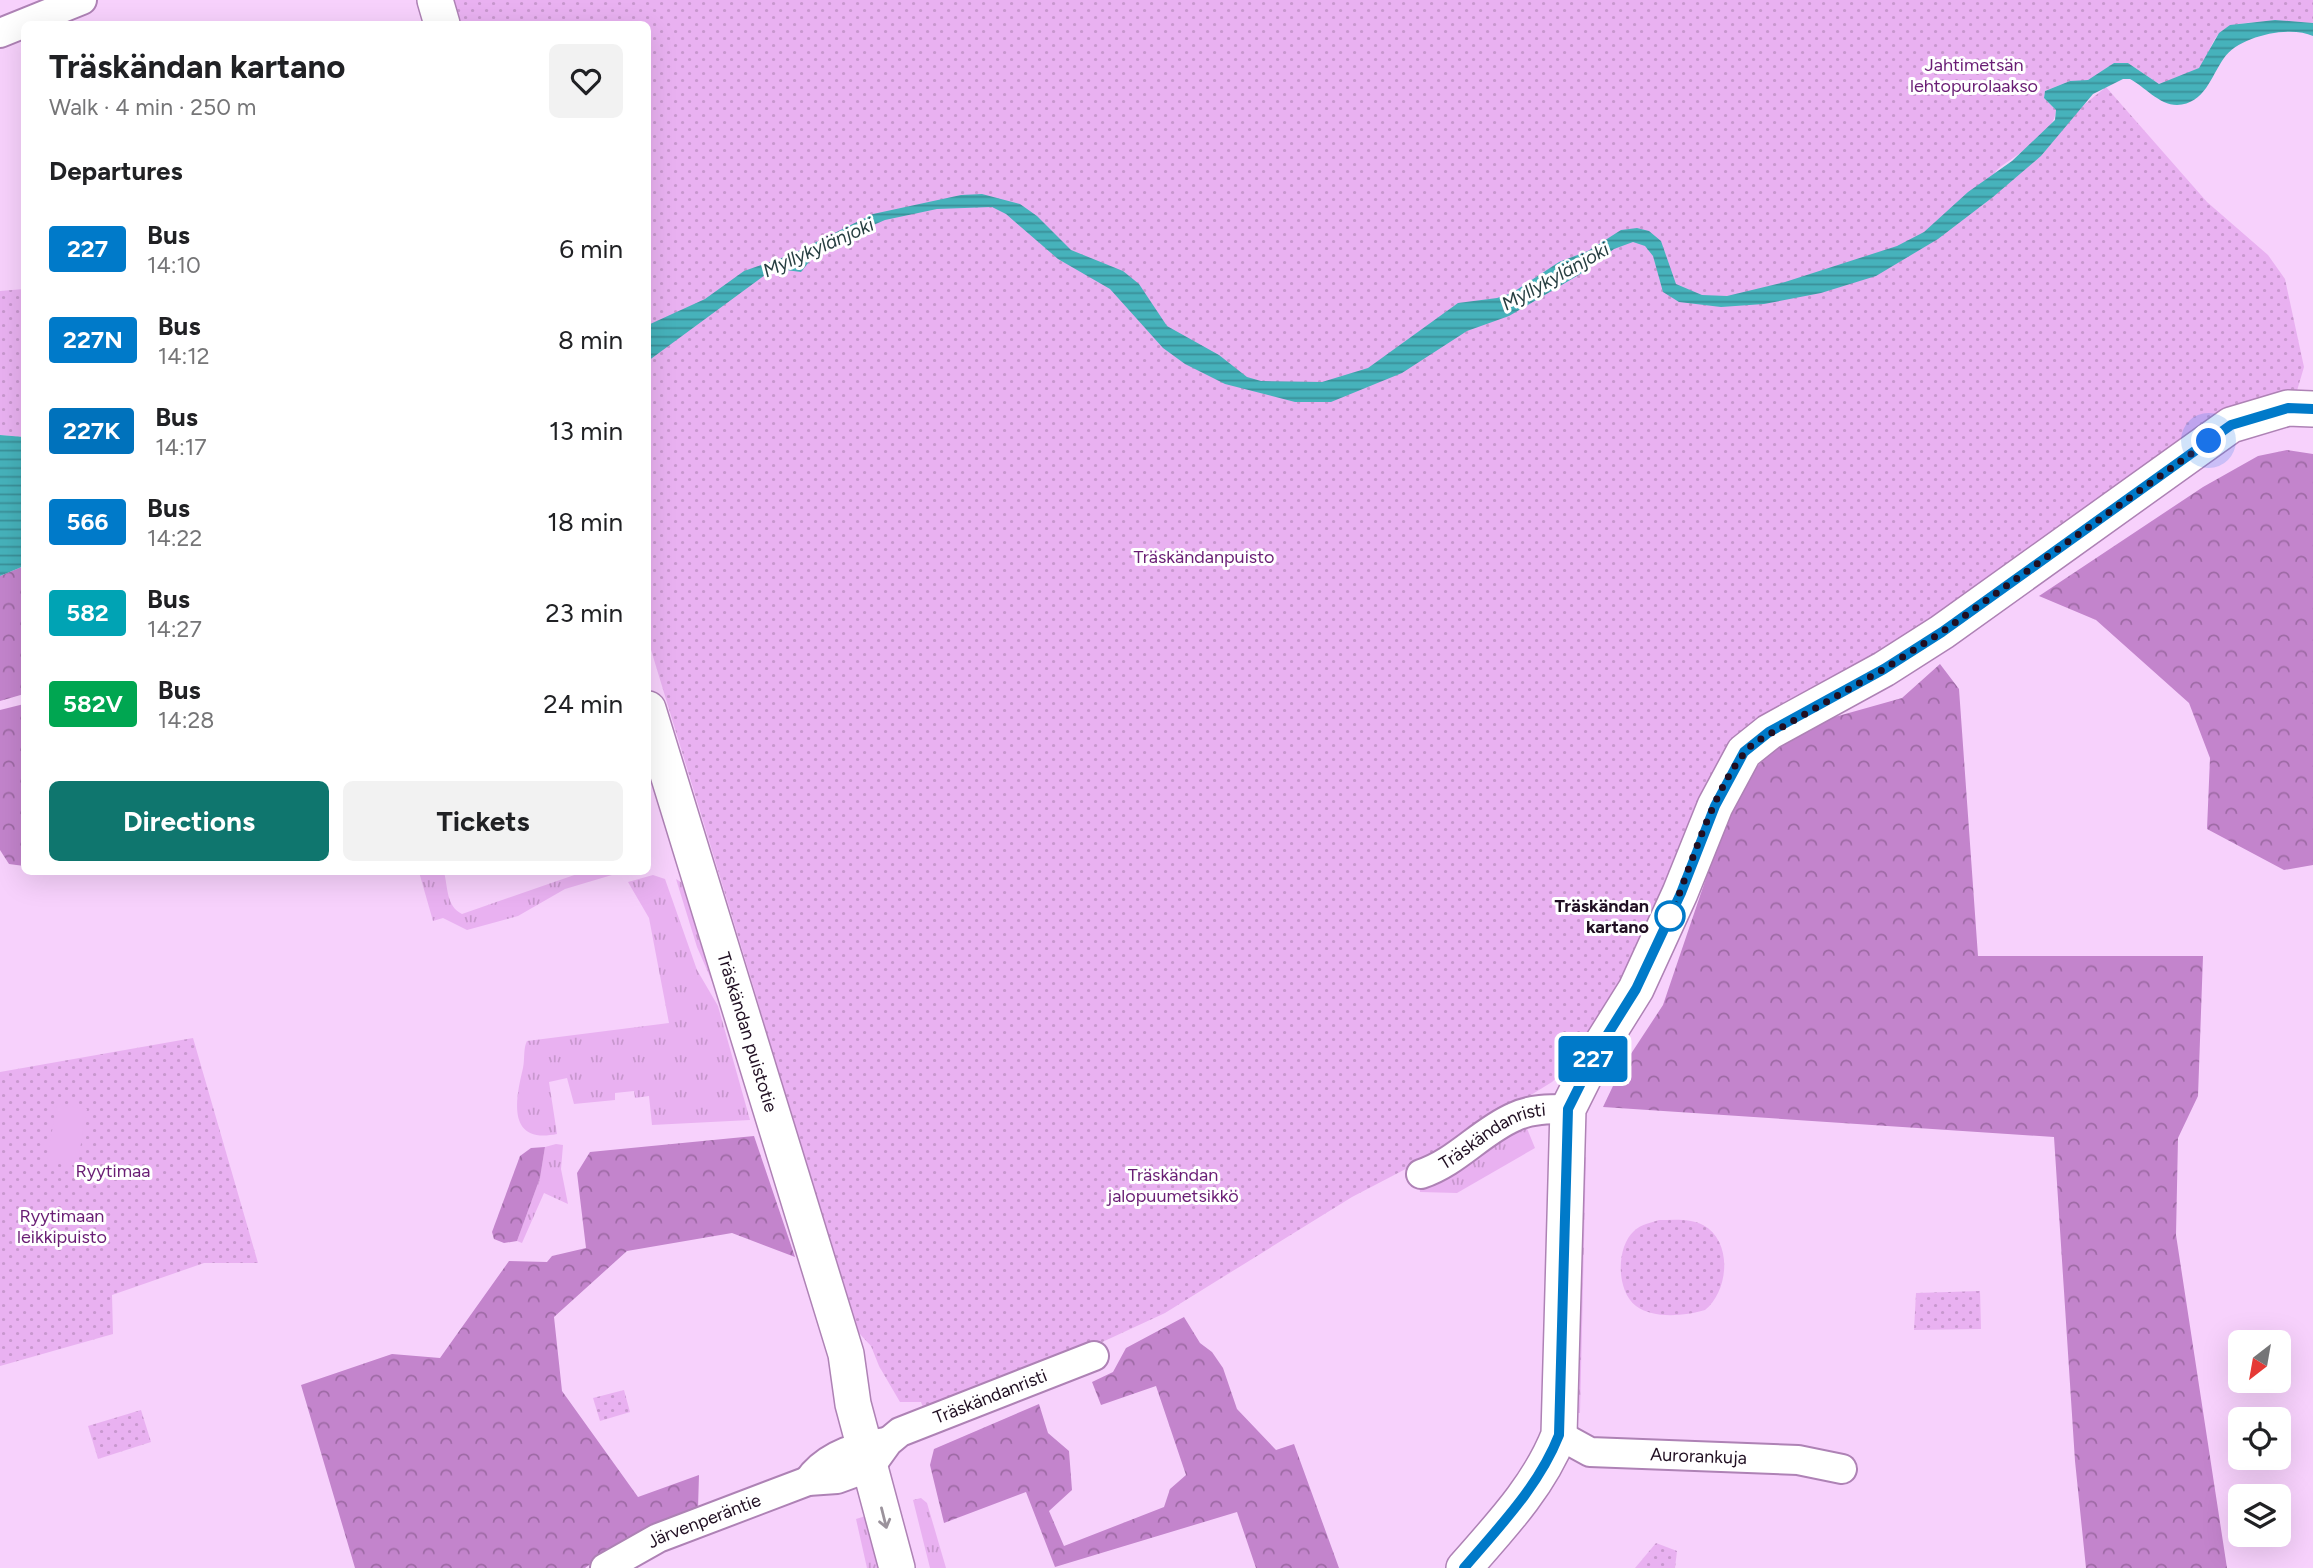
<!DOCTYPE html>
<meta charset="utf-8">
<style>
body{margin:0;font-family:Figtree,sans-serif;background:#f2f2f2;color:#202124;height:100vh;display:flex;flex-direction:column;font-size:26px;white-space:nowrap}
*{box-sizing:border-box;margin:0}
p{font-size:23px;color:#757577}
.icon{flex:none;width:38px;height:38px;fill:none;stroke:currentColor;stroke-width:2;stroke-linecap:round;stroke-linejoin:round}
.map{position:relative;flex:1;overflow:hidden}
.details{position:absolute;left:21px;top:21px;width:630px;height:854px;display:flex;flex-direction:column;background:#fff;border-radius:10px;box-shadow:0 7px 28px #0002}
.details>*{flex:none}
.badge{padding:0 14px;border-radius:5px;font-size:24px;line-height:46px}
.needle{width:46px;rotate:211deg}
.buttons{position:absolute;left:2228px;top:1330px;display:grid;gap:14px}
.buttons a{display:grid;place-items:center;width:63px;height:63px;border-radius:10px;background:#fff;box-shadow:0 7px 28px #0002;font-size:35px}
.you{position:absolute;width:35px;height:35px;margin:-18px;border:5px solid #fff;border-radius:50%;background:#1a73e8;box-shadow:0 0 0 10px #1a73e833}
.map>.badge{position:absolute;translate:-50% -50%;box-shadow:0 0 0 4px #fff}
h2{padding:0 28px;font-size:26px;line-height:63px}
.round{display:grid;place-items:center;flex:none;width:74px;height:74px;border-radius:10px;background:#f2f2f2}
.head{display:flex;align-items:center;justify-content:space-between;height:119px;padding:0 28px}
h1{font-size:33px;font-weight:700;line-height:52px}
.action{display:flex;gap:14px;margin-top:auto;padding:14px 28px}
.action a{flex:1;height:80px;border-radius:10px;background:#0f766e;color:#fff;font-size:28px;font-weight:700;line-height:80px;text-align:center}
.action a+a{background:#f2f2f2;color:#202124}
ul{padding:0;list-style:none}
li{display:flex;align-items:center;gap:21px;height:91px;padding:0 28px}
li div{flex:1}
li b{display:block;font-size:26px}
li em{font-style:normal}
li .badge{min-width:77px;font-weight:700;text-align:center}
.map>svg:first-child{display:block}
.grass{fill:url(#grass-tufts)}
.forest{fill:url(#forest-crowns)}
.park{fill:url(#park-dots)}
.pitch{fill:#e9b1f1}
.water{fill:url(#water-rules)}
.lines{fill:none;stroke-linecap:round;stroke-linejoin:round}
.minor-casing{stroke:#ae82b5;stroke-width:32}
.major-casing{stroke:#ae82b5;stroke-width:38}
.minor{stroke:#fff;stroke-width:28}
.major{stroke:#fff;stroke-width:35}
.oneway{stroke:#9b939c}
.line-casing{stroke:#fff;stroke-width:16}
.line{stroke:#007ac9;stroke-width:10}
.walk{stroke:#200f22;stroke-width:7;stroke-dasharray:0 12.6}
.stop-dot{fill:#fff;stroke:#007ac9;stroke-width:3.5}
.labels{text-anchor:middle;stroke-width:6;stroke-linejoin:round;paint-order:stroke}
.park-label{font-size:18px;fill:#691d74;stroke:#fff}
.stop-label{font-size:18px;font-weight:bold;fill:#200f22;stroke:#fff;text-anchor:end}
.street-label{font-size:18px;fill:#200f22;stroke:#fff}
.water-label{font-size:19px;font-style:italic;fill:#263e40;stroke:#fff}
</style>
<div class="map">
<svg width="2313" height="1568" viewBox="0 0 2313 1568">
<defs>
<pattern id="grass-tufts" width="24" height="20" patternUnits="userSpaceOnUse" patternTransform="scale(1.75)"><rect width="24" height="20" fill="#e9b1f1"/><path d="M3 7l-1-3M5 7V3M7 7l1-3M15 17l-1-3M17 17v-4M19 17l1-3" fill="none" stroke="#c897ce"/></pattern>
<pattern id="forest-crowns" width="20" height="18" patternUnits="userSpaceOnUse" patternTransform="scale(1.75)"><rect width="20" height="18" fill="#c384cc"/><path d="M2 6a3 3 0 1 1 6 0M12 15a3 3 0 1 1 6 0" fill="none" stroke="#9e6aa5"/></pattern>
<pattern id="park-dots" width="8" height="8" patternUnits="userSpaceOnUse" patternTransform="scale(1.75)"><rect width="8" height="8" fill="#e9b1f1"/><path d="M2 2h.1M6 6h.1" fill="none" stroke="#c897ce" stroke-width="1.8" stroke-linecap="round"/></pattern>
<pattern id="water-rules" width="6" height="5" patternUnits="userSpaceOnUse" patternTransform="scale(1.75)"><rect width="6" height="5" fill="#46b2bb"/><path d="M0 2.5h6" fill="none" stroke="#3a8f98"/></pattern>
</defs>
<rect width="100%" height="100%" fill="#f7d1fc"/>
<!-- grass -->
<g class="grass">
<path d="M 419,872 L 444,872 C 448,887 446,906 462,914 L 583,872 L 622,872 L 565,889 L 518,916 L 467,930 L 443,918 L 433,921 Z"/>
<path d="M 653,875 L 665,879 L 697,970 L 718,1006 L 750,1120 L 652,1125 L 649,1096 L 635,1098 L 634,1091 L 615,1093 L 615,1100 L 574,1104 L 567,1078 L 549,1082 L 557,1134 C 507,1144 515,1101 523,1068 C 525,1059 523,1049 527,1041 L 669,1023 L 649,918 L 628,882 Z"/>
<path d="M 676,879 L 692,889 L 719,988 L 714,986 L 697,947 Z"/>
<path d="M 1526,1126 L 1535,1148 L 1457,1193 L 1420,1192 L 1419,1185 Z"/>
<path d="M 556,1144 L 563,1145 L 561,1169 L 568,1204 L 544,1193 L 522,1243 L 517,1241 L 540,1178 L 545,1147 Z"/>
<path d="M 1586,1157 L 1580,1413 L 1574,1413 L 1583,1158 Z"/>
<path d="M 921,1498 L 927,1503 L 946,1568 L 930,1568 L 913,1500 Z"/>
<path d="M 872,1514 L 880,1568 L 867,1568 L 856,1519 Z"/>
</g>
<!-- forest -->
<g class="forest">
<path d="M 2287,450 L 2313,454 L 2313,865 L 2284,870 L 2207,829 L 2210,758 L 2189,703 L 2096,620 L 2039,596 L 2203,487 L 2258,456 Z"/>
<path d="M 24,566 L 24,694 L 0,701 L 0,576 Z"/>
<path d="M 1940,664 L 1959,689 L 1978,956 L 2203,956 L 2198,1096 L 2178,1138 L 2176,1235 L 2227,1568 L 2086,1568 L 2075,1461 L 2054,1137 L 1603,1107 L 1621,1069 L 1663,1005 L 1722,831 L 1749,775 L 1771,752 L 1831,718 L 1902,698 Z"/>
<path d="M 24,704 L 24,866 L 9,864 L 0,850 L 0,710 Z"/>
<path d="M 754,1136 L 795,1257 L 732,1233 L 627,1251 L 554,1317 L 562,1391 L 638,1497 L 699,1475 L 698,1508 L 619,1543 L 585,1568 L 355,1568 L 301,1385 L 392,1354 L 440,1358 L 509,1261 L 547,1262 L 552,1256 L 586,1248 L 577,1173 L 590,1152 Z"/>
<path d="M 545,1147 L 540,1178 L 517,1241 L 504,1243 L 494,1239 L 492,1232 L 520,1156 L 531,1148 Z"/>
<path d="M 1184,1317 L 1200,1343 L 1212,1352 L 1223,1368 L 1237,1409 L 1276,1450 L 1294,1444 L 1339,1568 L 1256,1568 L 1237,1512 L 1055,1567 L 1026,1492 L 944,1523 L 930,1465 L 934,1449 L 1039,1404 L 1048,1433 L 1069,1451 L 1072,1490 L 1049,1511 L 1064,1546 L 1164,1507 L 1170,1489 L 1186,1475 L 1156,1386 L 1101,1405 L 1092,1382 L 1113,1372 L 1126,1348 Z"/>
</g>
<!-- park -->
<g class="park">
<path d="M 453,0 L 2313,0 L 2313,23 C 2292,21 2238,18 2222,31 C 2210,40 2209,58 2199,68 C 2190,78 2171,81 2159,84 L 2128,63 L 2114,63 L 2088,81 L 2070,81 L 2045,91 L 2044,98 L 2056,110 C 2056,132 2015,156 1999,168 C 1990,176 1984,197 1979,208 L 2041,156 L 2080,108 L 2106,87 L 2207,202 L 2268,255 L 2285,279 L 2304,367 L 2296,394 L 2260,398 L 2239,408 L 2017,563 L 1807,698 L 1691,831 L 1668,874 L 1628,975 L 1573,1062 L 1552,1082 L 1444,1149 L 1352,1197 L 1165,1313 L 1098,1344 L 925,1413 L 921,1402 L 900,1402 L 879,1366 L 871,1346 L 846,1319 L 808,1199 L 787,1101 L 755,992 L 648,640 L 648,24 L 460,24 Z"/>
<path d="M 24,289 L 24,437 L 0,435 L 0,291 Z"/>
<path d="M 193,1038 L 258,1263 L 204,1263 L 112,1295 L 113,1334 L 0,1366 L 0,1072 Z"/>
<path d="M 1659,1220 C 1673,1220 1690,1218 1703,1225 C 1733,1241 1729,1291 1705,1310 C 1685,1316 1653,1319 1636,1306 C 1616,1291 1616,1247 1634,1231 C 1641,1224 1651,1223 1659,1220 Z"/>
<path d="M 1980,1291 L 1981,1329 L 1914,1330 L 1916,1293 Z"/>
<path d="M 624,1390 L 630,1412 L 600,1421 L 593,1398 Z"/>
<path d="M 141,1410 L 151,1442 L 98,1459 L 88,1426 Z"/>
<path d="M 1656,1543 L 1677,1551 L 1675,1568 L 1635,1568 Z"/>
</g>
<!-- pitch -->
<path class="pitch" d="M 57,1103 L 87,1109 L 77,1166 L 47,1160 Z"/>
<!-- water -->
<g class="water">
<path d="M 2275,20 L 2313,23 L 2313,36 C 2290,25 2239,36 2224,58 C 2211,76 2205,104 2177,105 C 2159,105 2144,86 2130,79 L 2123,79 L 2093,94 L 2041,156 L 1993,197 L 1938,239 L 1876,276 L 1821,293 L 1764,304 L 1721,307 L 1679,302 L 1663,292 L 1653,256 L 1645,246 L 1633,242 L 1614,249 L 1582,273 L 1509,316 L 1467,331 L 1402,373 L 1331,402 L 1295,402 L 1225,384 L 1185,364 L 1163,348 L 1110,289 L 1058,259 L 1006,214 L 992,207 L 937,209 L 885,220 L 820,248 L 801,272 L 778,269 L 765,275 L 648,361 L 648,325 L 705,299 L 744,271 L 790,255 L 873,214 L 961,195 L 982,194 L 1020,204 L 1037,216 L 1071,250 L 1123,271 L 1139,284 L 1167,326 L 1219,355 L 1247,377 L 1261,381 L 1322,382 L 1368,368 L 1458,303 L 1497,298 L 1512,293 L 1559,262 L 1588,251 L 1621,230 L 1637,228 L 1649,231 L 1661,241 L 1676,284 L 1702,295 L 1727,296 L 1785,282 L 1897,246 L 1924,232 L 1968,192 L 2012,161 L 2055,120 L 2056,110 L 2044,98 L 2045,91 L 2070,81 L 2088,80 L 2114,63 L 2128,63 L 2159,84 L 2199,68 L 2219,33 L 2230,25 Z"/>
<path d="M 0,435 L 24,437 L 24,566 L 0,576 Z"/>
</g>
<g class="lines">
<!-- minor casing -->
<g class="minor-casing">
<g id="minor">
<path d="M 0,33 L 82,0"/>
<path id="s1" d="M 1421,1174 C 1457,1162 1480,1132 1514,1117 C 1530,1109 1550,1109 1568,1109"/>
<path id="s2" d="M 1559,1435 L 1590,1452 L 1798,1460 L 1842,1469"/>
<path d="M 808,1481 C 825,1456 856,1446 885,1442"/>
<path id="s3" d="M 605,1568 L 658,1538 L 808,1481 L 837,1479 L 870,1467 L 888,1442 L 900,1432 L 1094,1356"/>
</g>
</g>
<!-- major casing -->
<g class="major-casing">
<g id="major">
<path d="M 435,0 L 442,24"/>
<path id="s4" d="M 648,709 L 846,1354 L 853,1404 L 897,1568"/>
<path d="M 1464,1568 C 1500,1527 1539,1486 1559,1435 L 1568,1109 L 1596,1053 L 1636,989 L 1680,893 L 1715,806 L 1744,752 L 1769,732 L 1884,669 L 1942,632 L 2231,425 L 2288,408 L 2313,409"/>
</g>
</g>
<!-- minor -->
<use href="#minor" class="minor"/>
<!-- major -->
<use href="#major" class="major"/>
</g>
<!-- one-way arrows -->
<defs><path id="oneway-shaft" d="M-6 0H5M1.5-3L5.5 0L1.5 3" fill="none" stroke-width="1.6" stroke-linecap="round" stroke-linejoin="round" transform="scale(1.75)"/></defs>
<use class="oneway" href="#oneway-shaft" transform="translate(884 1518) rotate(76)"/>
<g class="lines">
<!-- line casing -->
<g class="line-casing">
<path id="line" d="M 1464,1568 C 1499,1527 1539,1486 1559,1435 L 1568,1109 L 1596,1053 L 1636,989 L 1681,893 L 1715,806 L 1744,752 L 1769,732 L 1884,669 L 1942,632 L 2231,425 L 2288,408 L 2313,409"/>
</g>
<!-- line -->
<use href="#line" class="line"/>
<!-- walk -->
<path class="walk" d="M 1670,916 L 1668,922 C 1690,872 1715,778 1754,743 L 1884,669 L 1942,632 L 2209,441"/>
</g>
<!-- markers -->
<circle class="stop-dot" cx="1670" cy="916" r="14"/>
<g class="labels">
<!-- park labels -->
<g class="park-label">
<text x="1974" y="71">Jahtimetsän<tspan x="1974" dy="21">lehtopurolaakso</tspan></text>
<text x="1204" y="563">Träskändanpuisto</text>
<text x="113" y="1177">Ryytimaa</text>
<text x="1173" y="1181">Träskändan<tspan x="1173" dy="21">jalopuumetsikkö</tspan></text>
<text x="62" y="1222">Ryytimaan<tspan x="62" dy="21">leikkipuisto</tspan></text>
</g>
<!-- stop labels -->
<g class="stop-label">
<text x="1649" y="912">Träskändan<tspan x="1649" dy="21">kartano</tspan></text>
</g>
<!-- street labels -->
<g class="street-label">
<text dy="6" stroke="none"><textPath href="#s4" startOffset="338">Träskändan puistotie</textPath></text>
<text dy="6" stroke="none"><textPath href="#s1" startOffset="82">Träskändanristi</textPath></text>
<text dy="6" stroke="none"><textPath href="#s3" startOffset="429">Träskändanristi</textPath></text>
<text dy="6" stroke="none"><textPath href="#s2" startOffset="144">Aurorankuja</textPath></text>
<text dy="6" stroke="none"><textPath href="#s3" startOffset="110">Järvenperäntie</textPath></text>
</g>
<!-- water labels -->
<g class="water-label">
<text transform="translate(818 247) rotate(-24)" y="7">Myllykylänjoki</text>
<text transform="translate(1555 276) rotate(-29)" y="7">Myllykylänjoki</text>
</g>
</g>
</svg>
<div class="buttons">
<a><svg class="needle" viewBox="-14 -14 28 28"><path d="M0-13l5 13h-10z" fill="#e53935"/><path d="M0 13l5-13h-10z" fill="#757577"/></svg></a>
<a><svg class="icon" aria-label="locate" viewBox="0 0 24 24"><circle cx="12" cy="12" r="6"/><path d="M12 2v4M12 18v4M2 12h4M18 12h4"/></svg></a>
<a><svg class="icon" aria-label="layers" viewBox="0 0 24 24"><path d="M12 4l9 5-9 5-9-5zM3 14l9 5 9-5"/></svg></a>
</div>
<div class="you" style="left:2209px;top:441px"></div>
<b class="badge" style="left:1593px;top:1059px;background:#007ac9;color:#fff">227</b>
<section class="details">
<div class="head"><div><h1>Träskändan kartano</h1><p>Walk · 4 min · 250 m</p></div><a class="round"><svg class="icon" aria-label="heart" viewBox="0 0 24 24"><path d="M12 20l-8-8c-3-5 5-10 8-4 3-6 11-1 8 4z"/></svg></a></div>
<h2>Departures</h2>
<ul>
<li><span class="badge" style="background:#007ac9;color:#fff">227</span><div><b>Bus</b><p>14:10</p></div><em>6 min</em></li>
<li><span class="badge" style="background:#007ac9;color:#fff">227N</span><div><b>Bus</b><p>14:12</p></div><em>8 min</em></li>
<li><span class="badge" style="background:#0072bc;color:#fff">227K</span><div><b>Bus</b><p>14:17</p></div><em>13 min</em></li>
<li><span class="badge" style="background:#007ac9;color:#fff">566</span><div><b>Bus</b><p>14:22</p></div><em>18 min</em></li>
<li><span class="badge" style="background:#00a3b4;color:#fff">582</span><div><b>Bus</b><p>14:27</p></div><em>23 min</em></li>
<li><span class="badge" style="background:#00a651;color:#fff">582V</span><div><b>Bus</b><p>14:28</p></div><em>24 min</em></li>
</ul>
<div class="action"><a>Directions</a><a>Tickets</a></div>
</section>
</div>
